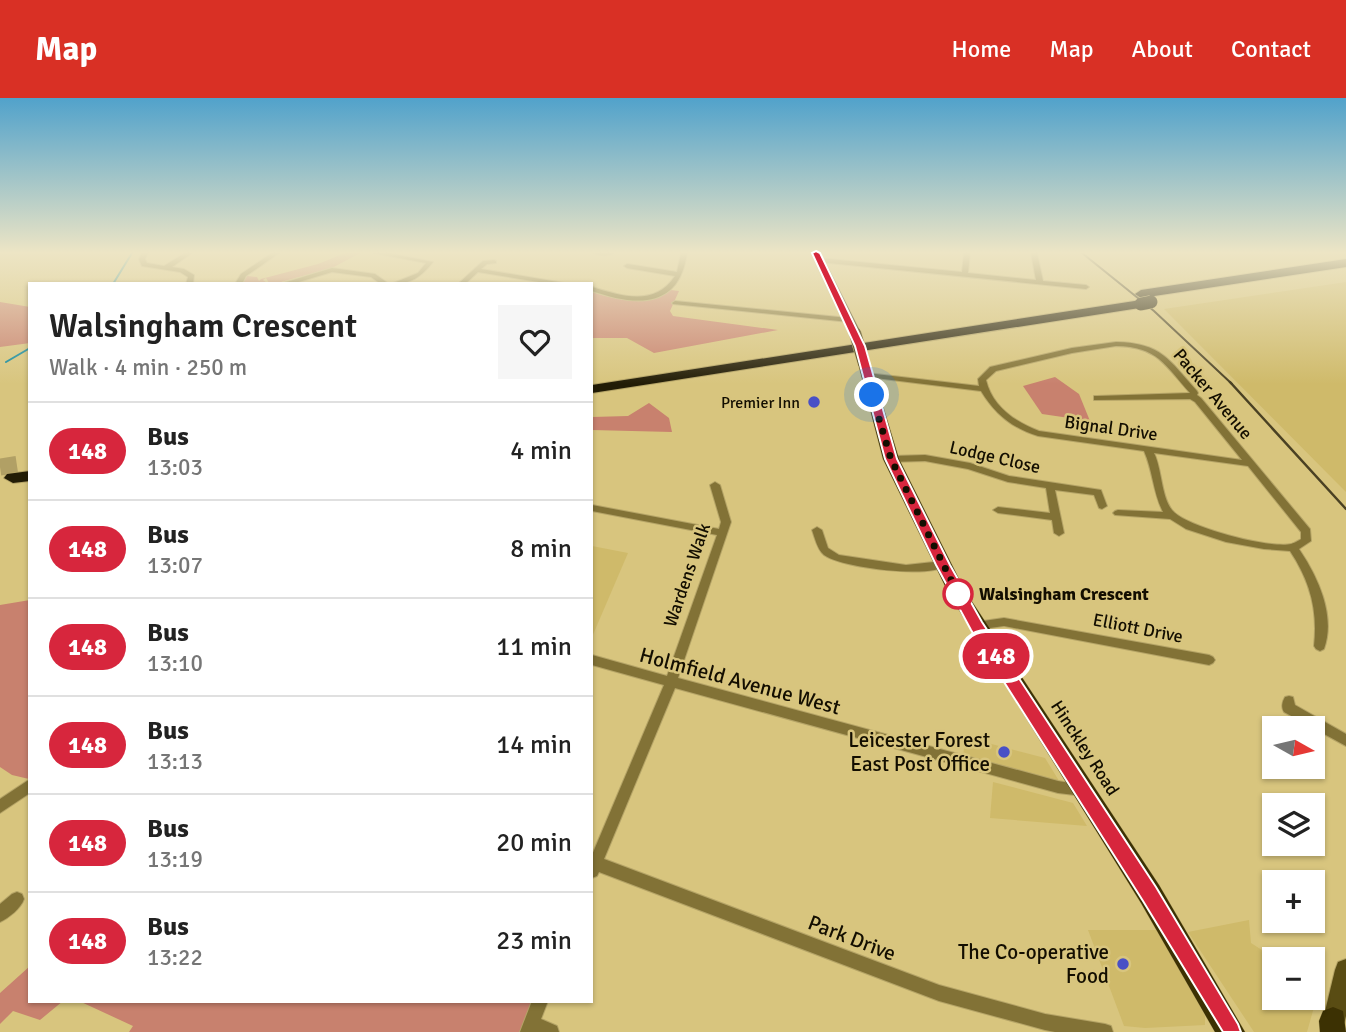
<!DOCTYPE html>
<meta charset="utf-8">
<style>
body{margin:0;font-family:Signika,sans-serif;background:#f6f6f6;color:#222;height:100vh;display:flex;flex-direction:column;font-size:26px;white-space:nowrap}
*{box-sizing:border-box;margin:0}
p{font-size:23px;color:#767676}
.icon{flex:none;width:38px;height:38px;fill:none;stroke:currentColor;stroke-width:2;stroke-linecap:round;stroke-linejoin:round}
.map{position:relative;flex:1;overflow:hidden}
.sheet{position:absolute;left:28px;top:184px;width:565px;height:721px;display:flex;flex-direction:column;background:#fff;border-radius:0px;box-shadow:0 2px 5px #0004}
.sheet>*{flex:none}
.badge{padding:0 14px;border-radius:23px;font-size:24px;line-height:46px}
.needle{width:46px;rotate:98deg}
.tools{position:absolute;left:1262px;top:618px;display:grid;gap:14px}
.tools a{display:grid;place-items:center;width:63px;height:63px;border-radius:0px;background:#fff;box-shadow:0 2px 5px #0004;font-size:35px}
.you{position:absolute;width:35px;height:35px;margin:-18px;border:5px solid #fff;border-radius:50%;background:#1a73e8;box-shadow:0 0 0 10px #1a73e833}
.map>.badge{position:absolute;translate:-50% -50%;box-shadow:0 0 0 4px #fff}
.round{display:grid;place-items:center;flex:none;width:74px;height:74px;border-radius:0px;background:#f6f6f6}
.headline{display:flex;align-items:center;justify-content:space-between;height:119px;padding:0 21px}
h1{font-size:33px;font-weight:600;line-height:52px}
ul{padding:0;list-style:none}
li{display:flex;align-items:center;gap:21px;height:98px;padding:0 21px;border-top:2px solid #e0e0e0}
li div{flex:1}
li b{display:block;font-size:26px}
li em{font-style:normal}
li .badge{min-width:77px;font-weight:700;text-align:center}
header{display:flex;align-items:center;gap:42px;box-sizing:border-box;height:98px;padding:0 35px;background:#d93025;color:#fff}
header strong{font-size:33px}
nav{display:flex;gap:38px;margin-inline-start:auto;font-size:24px}
.map>svg:first-child{display:block}
.built{fill:#cfba6a}
.green{fill:#c8816e}
.lines{fill:none;stroke-linecap:round;stroke-linejoin:round}
.stream{stroke:#0f889f;stroke-width:2}
.motorway-tunnel{stroke:#b1a065;stroke-width:17;stroke-dasharray:17 9;stroke-linecap:butt}
.minor-casing{stroke:#b5a467;stroke-width:2}
.secondary-casing{stroke:#b5a467;stroke-width:2}
.primary-casing{stroke:#b5a467;stroke-width:1}
.motorway-casing{stroke:#b5a467;stroke-width:2}
.minor{fill:#827236;fill-rule:evenodd}
.secondary{fill:#594c13;fill-rule:evenodd}
.primary{fill:#3c3103;fill-rule:evenodd}
.motorway{fill:#221c06;fill-rule:evenodd}
.rail-far1{stroke:#4a4123;stroke-width:2}
.rail{stroke:#4a4123;stroke-width:2.5}
.primary-bridge-casing{stroke:#b5a467;stroke-width:13;stroke-linecap:butt}
.motorway-bridge-casing{stroke:#b5a467;stroke-width:14;stroke-linecap:butt}
.primary-bridge{stroke:#3c3103;stroke-width:12}
.motorway-bridge{stroke:#221c06;stroke-width:13}
.line{fill:#d7263d;stroke:#fff;stroke-width:2}
.walk{stroke:#130e00;stroke-width:7;stroke-dasharray:0 12.6}
.poi-dot{fill:#4950c6;stroke:#d8c57e;stroke-width:2.5}
.stop-dot{fill:#fff;stroke:#d7263d;stroke-width:3.5}
.labels{text-anchor:middle;stroke-width:5;stroke-linejoin:round;paint-order:stroke}
.far-poi-label{font-size:16px;fill:#130e00;stroke:#d8c57e;text-anchor:end}
.street-label{font-size:18px;fill:#130e00;stroke:#d8c57e}
.stop-label{font-size:18px;font-weight:bold;fill:#130e00;stroke:#d8c57e;text-anchor:start}
.near-street-label{font-size:21px;fill:#130e00;stroke:#d8c57e}
.near-poi-label{font-size:21px;fill:#130e00;stroke:#d8c57e;text-anchor:end}
</style>
<header>
<strong>Map</strong>
<nav><a>Home</a><a>Map</a><a>About</a><a>Contact</a></nav>
</header>
<div class="map">
<svg width="1346" height="934" viewBox="0 0 1346 934">
<rect width="100%" height="100%" fill="#d8c57e"/>
<!-- built -->
<g class="built">
<path d="M 1346,184 L 1346,394 L 1164,211 Z"/>
<path d="M 592,448 L 628,455 L 592,539 Z"/>
<path d="M 965,639 L 1045,660 L 1061,686 L 963,660 Z"/>
<path d="M 993,684 L 1073,705 L 1087,728 L 990,720 Z"/>
<path d="M 1249,822 L 1251,845 L 1276,861 L 1274,861 L 1274,900 L 1312,900 L 1313,884 L 1320,888 L 1307,934 L 1254,934 L 1188,834 Z"/>
<path d="M 1088,832 L 1160,832 L 1205,918 L 1205,927 L 1145,930 L 1124,928 Z"/>
</g>
<!-- green -->
<g class="green">
<path d="M 345,155 L 360,155 L 332,170 L 277,185 L 269,185 L 266,180 L 263,182 L 267,185 L 243,185 L 247,178 L 257,179 L 259,183 L 261,181 L 318,166 Z"/>
<path d="M 671,192 L 679,193 L 670,213 L 673,218 L 778,232 L 654,255 L 627,240 L 592,240 L 592,194 C 620,203 644,207 671,192 Z"/>
<path d="M 0,204 L 30,209 L 30,245 L 0,249 Z"/>
<path d="M 1055,279 L 1079,296 L 1090,323 L 1042,316 L 1023,288 Z"/>
<path d="M 649,305 L 669,320 L 672,334 L 592,332 L 592,319 L 628,318 Z"/>
<path d="M 30,502 L 30,680 L 29,681 L 12,677 L 0,669 L 0,507 Z"/>
<path d="M 30,868 L 30,903 L 63,903 L 40,922 L 13,913 L 0,926 L 0,895 Z"/>
<path d="M 79,903 L 540,903 L 528,934 L 129,934 L 133,928 Z"/>
</g>
<g class="lines">
<!-- stream -->
<g class="stream">
<path d="M 113,186 L 132,155"/>
<path d="M 6,264 L 30,250"/>
</g>
<!-- motorway-tunnel -->
<path class="motorway-tunnel" d="M 0,369 L 20,366"/>
<!-- minor casing -->
<g class="minor-casing">
<g id="minor">
<path d="M 142,155 L 148,155 L 145,161 L 147,165 L 164,168 L 185,155 L 192,155 L 172,169 L 184,171 L 194,177 L 193,186 L 186,186 L 188,179 L 180,174 L 142,168 L 139,161 Z"/>
<path d="M 272,155 L 279,155 L 246,178 L 242,186 L 235,186 L 241,176 Z"/>
<path d="M 373,155 L 388,155 L 433,164 C 421,179 411,186 391,186 L 418,175 L 426,165 Z"/>
<path d="M 594,155 L 614,155 C 610,158 598,158 594,155 Z"/>
<path d="M 681,155 L 687,155 C 679,212 635,208 592,193 L 592,189 C 622,198 655,209 675,178 L 627,170 L 624,168 L 627,166 L 634,167 L 677,174 Z"/>
<path d="M 964,155 L 970,155 L 968,175 L 1036,182 L 1031,155 L 1037,155 L 1043,183 L 1086,187 L 1089,189 L 1086,191 L 819,164 L 816,162 L 819,160 L 962,174 Z"/>
<path d="M 494,162 L 496,163 L 496,165 L 487,166 L 481,171 L 570,186 L 551,186 L 478,174 L 465,186 L 458,186 L 483,163 Z"/>
<path d="M 332,170 L 375,176 L 389,186 L 381,186 L 371,179 L 332,174 L 292,186 L 280,186 Z"/>
<path d="M 675,203 L 849,220 L 853,222 L 849,224 L 673,206 L 672,205 Z"/>
<path d="M 1116,244 C 1162,245 1169,262 1197,293 L 1198,295 L 1197,297 L 1201,300 L 1310,431 L 1311,443 L 1299,451 C 1318,479 1336,518 1324,551 L 1320,553 L 1316,551 L 1314,548 C 1318,512 1310,483 1290,453 L 1264,451 L 1226,444 L 1186,431 L 1170,421 L 1115,417 L 1113,415 L 1115,413 L 1118,412 L 1163,414 C 1153,395 1153,373 1144,353 L 1038,338 C 1012,330 995,316 981,293 L 867,279 L 863,277 L 867,275 L 979,288 L 978,281 L 990,269 L 1072,250 ZM 1116,248 C 1158,249 1164,266 1190,295 L 1097,298 L 1094,298 L 1094,302 L 1190,301 L 1195,304 L 1242,362 L 1039,333 C 1015,324 992,308 986,282 L 996,273 L 1072,255 ZM 1154,355 L 1248,368 L 1301,434 L 1301,441 C 1300,442 1292,446 1291,446 C 1270,451 1185,429 1172,412 C 1161,398 1162,371 1154,355 Z"/>
<path d="M 925,357 L 970,365 L 1009,378 L 1101,392 L 1107,408 L 1102,411 L 1099,410 L 1094,397 L 1055,392 L 1064,435 L 1059,438 L 1054,435 L 1052,422 L 998,415 L 993,412 L 998,409 L 1050,415 L 1046,390 L 1008,384 L 968,371 L 925,363 L 891,364 L 886,361 L 891,358 Z"/>
<path d="M 715,384 L 720,387 L 731,424 L 678,580 L 1058,683 L 1088,688 L 1090,692 L 1088,696 L 1083,698 L 1058,695 L 675,590 L 604,761 L 939,887 L 1045,916 L 1105,926 L 1111,928 L 1113,934 L 1055,934 L 1045,932 L 939,903 L 599,774 L 597,778 L 592,780 L 592,757 L 664,587 L 592,567 L 592,557 L 667,578 L 717,437 L 592,413 L 592,407 L 719,431 L 721,424 L 710,387 Z"/>
<path d="M 817,429 L 822,432 L 828,450 L 839,457 L 906,467 L 943,463 L 948,467 C 932,481 841,470 824,457 C 817,451 815,440 812,432 Z"/>
<path d="M 1004,520 L 1209,557 L 1213,559 L 1215,562 L 1213,565 L 1209,567 L 1004,528 L 976,532 L 972,531 L 970,528 L 972,525 L 976,524 Z"/>
<path d="M 1289,598 L 1293,599 L 1295,607 L 1346,636 L 1346,648 L 1284,614 C 1281,609 1282,604 1285,599 Z"/>
<path d="M 30,681 L 30,695 L 0,715 L 0,701 Z"/>
<path d="M 17,794 L 22,796 L 24,801 C 21,810 9,820 0,824 L 0,806 L 12,796 Z"/>
<path d="M 532,903 L 548,903 L 541,921 L 557,928 L 559,934 L 520,934 Z"/>
</g>
</g>
<!-- secondary casing -->
<g class="secondary-casing">
<path id="secondary" d="M 1346,861 L 1346,918 L 1342,934 L 1320,934 L 1335,872 L 1338,864 Z"/>
</g>
<!-- primary casing -->
<g class="primary-casing">
<g id="primary">
<path d="M 811,155 L 821,155 L 861,235 L 859,238 L 849,235 Z"/>
<path d="M 864,261 L 870,265 L 899,361 L 965,493 L 1159,787 L 1245,934 L 1215,934 L 1141,805 L 949,496 L 883,361 L 858,265 Z"/>
<path d="M 1333,909 L 1343,913 L 1346,934 L 1320,934 L 1319,923 L 1323,913 Z"/>
</g>
</g>
<!-- motorway casing -->
<g class="motorway-casing">
<g id="motorway">
<path d="M 1346,161 L 1346,169 L 1141,200 L 1135,196 L 1141,192 Z"/>
<path d="M 1141,202 L 1147,206 L 1146,209 L 592,295 L 592,287 Z"/>
<path d="M 30,373 L 30,383 L 13,385 L 4,380 L 7,376 Z"/>
</g>
</g>
<!-- minor -->
<use href="#minor" class="minor"/>
<!-- secondary -->
<use href="#secondary" class="secondary"/>
<!-- primary -->
<use href="#primary" class="primary"/>
<!-- motorway -->
<use href="#motorway" class="motorway"/>
<!-- rail-far1 -->
<path class="rail-far1" d="M 1082,155 L 1154,213 L 1232,286"/>
<!-- rail -->
<path class="rail" d="M 1230,284 L 1346,411"/>
<!-- primary-bridge casing -->
<g class="primary-bridge-casing">
<path id="primary-bridge" d="M 855,235 L 864,265"/>
</g>
<!-- motorway-bridge casing -->
<g class="motorway-bridge-casing">
<path id="motorway-bridge" d="M 1141,206 L 1151,204"/>
</g>
<!-- primary-bridge -->
<use href="#primary-bridge" class="primary-bridge"/>
<!-- motorway-bridge -->
<use href="#motorway-bridge" class="motorway-bridge"/>
</g>
<!-- sky -->
<linearGradient id="sky" x2="0" y2="1"><stop stop-color="#51a2cb"/><stop offset="0.54" stop-color="#ede5c5"/><stop offset="1" stop-color="#ede5c5" stop-opacity="0"/></linearGradient>
<rect width="1346" height="286" fill="url(#sky)"/>
<!-- line -->
<path class="line" d="M 816,153 L 820,155 L 865,248 L 897,361 L 950,467 L 982,524 L 1156,789 L 1238,926 L 1241,934 L 1223,934 L 1143,803 L 971,532 L 936,467 L 885,361 L 855,248 L 812,155 Z"/>
<g class="lines">
<!-- walk -->
<path class="walk" d="M 872,297 L 891,361 L 958,496"/>
</g>
<!-- markers -->
<g class="poi-dot">
<circle cx="814" cy="304" r="7"/>
<circle cx="1004" cy="654" r="7"/>
<circle cx="1123" cy="866" r="7"/>
</g>
<circle class="stop-dot" cx="958" cy="496" r="14"/>
<g class="labels">
<!-- far-poi labels -->
<g class="far-poi-label">
<text x="800" y="310">Premier Inn</text>
</g>
<!-- street labels -->
<g class="street-label">
<text transform="translate(1213 296) rotate(50)" y="6">Packer Avenue</text>
<text transform="translate(1111 330) rotate(8)" y="6">Bignal Drive</text>
<text transform="translate(995 359) rotate(13)" y="6">Lodge Close</text>
<text transform="translate(687 477) rotate(-71)" y="6">Wardens Walk</text>
<text transform="translate(1138 530) rotate(11)" y="6">Elliott Drive</text>
<text transform="translate(1085 650) rotate(57)" y="6">Hinckley Road</text>
</g>
<!-- stop labels -->
<g class="stop-label">
<text x="979" y="502">Walsingham Crescent</text>
</g>
<!-- near-street labels -->
<g class="near-street-label">
<text transform="translate(740 583) rotate(15)" y="7">Holmfield Avenue West</text>
<text transform="translate(852 840) rotate(21)" y="7">Park Drive</text>
</g>
<!-- near-poi labels -->
<g class="near-poi-label">
<text x="990" y="649">Leicester Forest<tspan x="990" dy="24">East Post Office</tspan></text>
<text x="1109" y="861">The Co-operative<tspan x="1109" dy="24">Food</tspan></text>
</g>
</g>
</svg>
<div class="tools">
<a><svg class="needle" viewBox="-14 -14 28 28"><path d="M0-13l5 13h-10z" fill="#e53935"/><path d="M0 13l5-13h-10z" fill="#767676"/></svg></a>
<a><svg class="icon" aria-label="layers" viewBox="0 0 24 24"><path d="M12 4l9 5-9 5-9-5zM3 14l9 5 9-5"/></svg></a>
<a>+</a>
<a>−</a>
</div>
<div class="you" style="left:872px;top:297px"></div>
<b class="badge" style="left:996px;top:558px;background:#d7263d;color:#fff">148</b>
<section class="sheet">
<div class="headline"><div><h1>Walsingham Crescent</h1><p>Walk · 4 min · 250 m</p></div><a class="round"><svg class="icon" aria-label="heart" viewBox="0 0 24 24"><path d="M12 20l-8-8c-3-5 5-10 8-4 3-6 11-1 8 4z"/></svg></a></div>
<ul>
<li><span class="badge" style="background:#d7263d;color:#fff">148</span><div><b>Bus</b><p>13:03</p></div><em>4 min</em></li>
<li><span class="badge" style="background:#d7263d;color:#fff">148</span><div><b>Bus</b><p>13:07</p></div><em>8 min</em></li>
<li><span class="badge" style="background:#d7263d;color:#fff">148</span><div><b>Bus</b><p>13:10</p></div><em>11 min</em></li>
<li><span class="badge" style="background:#d7263d;color:#fff">148</span><div><b>Bus</b><p>13:13</p></div><em>14 min</em></li>
<li><span class="badge" style="background:#d7263d;color:#fff">148</span><div><b>Bus</b><p>13:19</p></div><em>20 min</em></li>
<li><span class="badge" style="background:#d7263d;color:#fff">148</span><div><b>Bus</b><p>13:22</p></div><em>23 min</em></li>
</ul>
</section>
</div>
